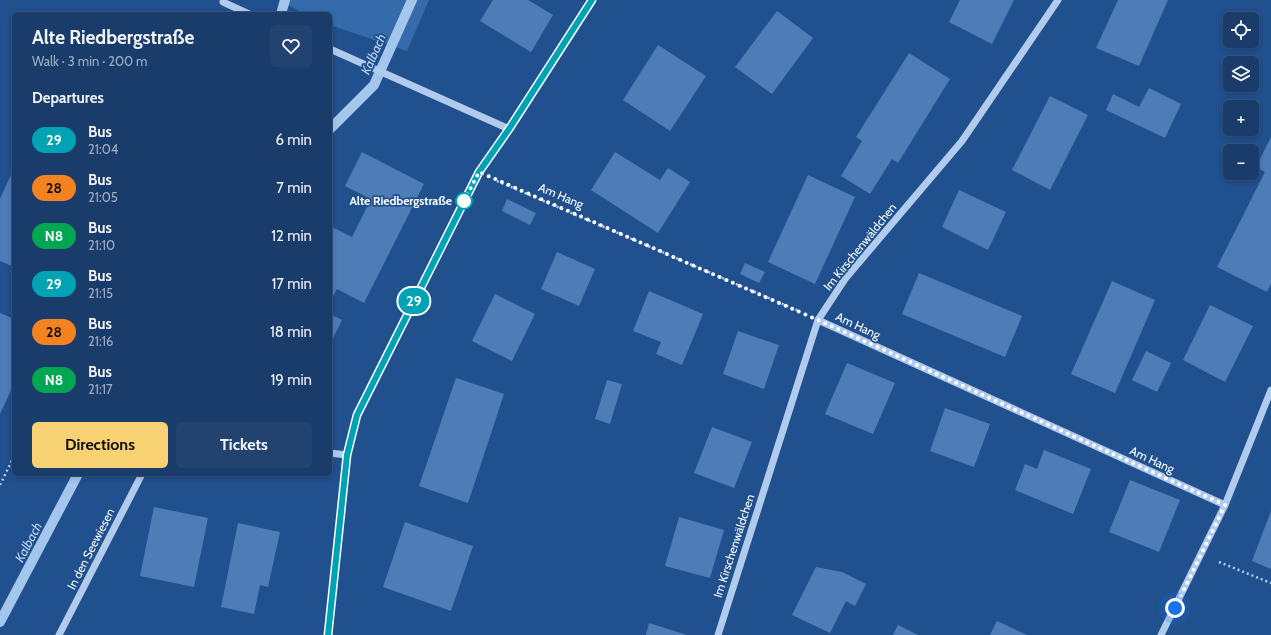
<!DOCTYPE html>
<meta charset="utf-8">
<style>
body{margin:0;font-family:Cabin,sans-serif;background:#224370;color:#f1f3f6;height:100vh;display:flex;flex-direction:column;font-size:15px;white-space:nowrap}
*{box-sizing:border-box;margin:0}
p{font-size:13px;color:#9fadc1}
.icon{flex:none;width:22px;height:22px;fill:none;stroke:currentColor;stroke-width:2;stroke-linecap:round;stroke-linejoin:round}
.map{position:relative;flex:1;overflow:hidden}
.panel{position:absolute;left:12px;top:12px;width:320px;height:464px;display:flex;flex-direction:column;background:#193c6a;border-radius:6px;box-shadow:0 2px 6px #0003,0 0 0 1px #37567e}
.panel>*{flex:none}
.badge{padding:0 8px;border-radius:13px;font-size:14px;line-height:26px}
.controls{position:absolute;left:1223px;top:12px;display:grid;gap:8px}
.controls a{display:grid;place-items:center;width:36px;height:36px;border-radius:6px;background:#193c6a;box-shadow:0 2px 6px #0003,0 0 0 1px #37567e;font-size:20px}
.you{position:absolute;width:20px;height:20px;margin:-10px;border:3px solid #fff;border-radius:50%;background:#1a73e8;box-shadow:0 0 0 6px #1a73e833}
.map>.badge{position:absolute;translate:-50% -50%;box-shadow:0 0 0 2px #fff}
h2{padding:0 20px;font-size:15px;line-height:36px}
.round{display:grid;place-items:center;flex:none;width:42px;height:42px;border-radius:6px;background:#224370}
.summary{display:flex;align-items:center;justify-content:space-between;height:68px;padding:0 20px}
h1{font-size:19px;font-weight:800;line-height:30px}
.primary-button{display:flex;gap:8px;margin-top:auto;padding:8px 20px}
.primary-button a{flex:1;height:46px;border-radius:6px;background:#f8d272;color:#111;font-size:16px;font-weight:800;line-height:46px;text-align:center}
.primary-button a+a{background:#224370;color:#f1f3f6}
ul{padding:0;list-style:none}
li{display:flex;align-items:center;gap:12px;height:48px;padding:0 20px}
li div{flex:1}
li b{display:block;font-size:15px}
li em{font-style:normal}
li .badge{min-width:44px;font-weight:700;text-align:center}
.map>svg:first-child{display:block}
.green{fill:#356aab}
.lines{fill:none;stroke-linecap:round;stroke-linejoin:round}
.stream{stroke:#a4c6ed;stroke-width:10}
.building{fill:#4e7cb7}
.path{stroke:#b0cbec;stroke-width:2.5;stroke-dasharray:2 3;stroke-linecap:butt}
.minor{stroke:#b0cbec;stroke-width:7}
.line-casing{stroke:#fff;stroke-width:9}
.line{stroke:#00a3b4;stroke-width:6}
.walk{stroke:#fff;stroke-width:4;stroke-dasharray:0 7.2}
.stop-dot{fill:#fff;stroke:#00a3b4;stroke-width:2}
.labels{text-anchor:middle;stroke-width:3.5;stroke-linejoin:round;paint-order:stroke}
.street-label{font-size:12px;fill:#fff;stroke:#21508e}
.stop-label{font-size:12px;font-weight:bold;fill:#fff;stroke:#21508e;text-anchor:end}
.water-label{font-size:13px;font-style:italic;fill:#bcd5f3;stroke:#21508e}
</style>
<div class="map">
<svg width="1271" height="635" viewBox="0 0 1271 635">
<rect width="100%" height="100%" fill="#21508e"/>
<!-- green -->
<path class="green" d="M 279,0 L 429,0 L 407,51 L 330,25 L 330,14 L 305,14 Z"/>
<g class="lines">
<!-- stream -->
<g class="stream">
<path d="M 281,14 L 285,0"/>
<path d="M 330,129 L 374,85 L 412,0"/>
<path d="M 0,622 L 78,474"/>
</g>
</g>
<!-- building -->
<g class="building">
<path d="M 493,0 L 528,0 L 553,15 L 531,52 L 480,21 Z"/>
<path d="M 960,0 L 1014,0 L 992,44 L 949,22 Z"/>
<path d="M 1118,0 L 1168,0 L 1139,66 L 1096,48 Z"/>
<path d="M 777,11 L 813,38 L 772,94 L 735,67 Z"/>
<path d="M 658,45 L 706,76 L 670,131 L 623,100 Z"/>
<path d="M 909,53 L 950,79 L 898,163 L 892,159 L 870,194 L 841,176 L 862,141 L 856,137 Z"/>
<path d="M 1149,88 L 1181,104 L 1165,138 L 1106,110 L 1113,94 L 1139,107 Z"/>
<path d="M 1050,96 L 1088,115 L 1050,190 L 1012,170 Z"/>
<path d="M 1271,137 L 1271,284 L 1267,292 L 1217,267 L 1265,172 L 1256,167 Z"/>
<path d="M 362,152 L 424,184 L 364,303 L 337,289 L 330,302 L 330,226 L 352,237 L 371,199 L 345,186 Z"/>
<path d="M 615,152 L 660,180 L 668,168 L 690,182 L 658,233 L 591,190 Z"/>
<path d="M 14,168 L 14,267 L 0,261 L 0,199 Z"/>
<path d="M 808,175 L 855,197 L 815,284 L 768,262 Z"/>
<path d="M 959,190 L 1006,212 L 988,250 L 942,227 Z"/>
<path d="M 507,199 L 536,213 L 530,225 L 502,211 Z"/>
<path d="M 557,252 L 595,269 L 579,306 L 541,289 Z"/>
<path d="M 745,263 L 765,272 L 759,283 L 740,274 Z"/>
<path d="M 919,273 L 1022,316 L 1005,357 L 902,314 Z"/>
<path d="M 1112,281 L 1155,300 L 1115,393 L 1071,374 Z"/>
<path d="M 649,291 L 703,314 L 682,365 L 656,354 L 661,342 L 633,331 Z"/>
<path d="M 495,294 L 535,314 L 512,361 L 472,341 Z"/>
<path d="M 1210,305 L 1253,326 L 1225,382 L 1183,360 Z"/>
<path d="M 0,313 L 14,319 L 14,384 L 0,414 Z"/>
<path d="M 330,314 L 342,320 L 330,344 Z"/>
<path d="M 738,331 L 779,345 L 764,389 L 723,374 Z"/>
<path d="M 1146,351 L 1171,363 L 1157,392 L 1132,380 Z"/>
<path d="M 847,363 L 895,383 L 873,434 L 825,414 Z"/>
<path d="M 456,378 L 504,394 L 468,503 L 419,486 Z"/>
<path d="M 607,380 L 622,384 L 610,424 L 595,419 Z"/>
<path d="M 945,408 L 990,424 L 974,467 L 930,451 Z"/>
<path d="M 712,427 L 752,442 L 734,488 L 694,473 Z"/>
<path d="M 1044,450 L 1091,469 L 1073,514 L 1015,490 L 1025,464 L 1037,469 Z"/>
<path d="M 1130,480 L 1180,500 L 1159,552 L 1109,532 Z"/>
<path d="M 154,507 L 208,518 L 194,587 L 140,576 Z"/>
<path d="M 1271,511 L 1271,569 L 1252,561 Z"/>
<path d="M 679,517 L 724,530 L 710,578 L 665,566 Z"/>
<path d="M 405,522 L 473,546 L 451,611 L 383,587 Z"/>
<path d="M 238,523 L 280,532 L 268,587 L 260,585 L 254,614 L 221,607 Z"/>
<path d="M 816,567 L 842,572 L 866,584 L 855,606 L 846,601 L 830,633 L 792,615 Z"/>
<path d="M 997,621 L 1027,635 L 990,635 Z"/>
<path d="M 649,623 L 687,635 L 646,635 Z"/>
<path d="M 898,625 L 918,635 L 893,635 Z"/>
</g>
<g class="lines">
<!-- path -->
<g class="path">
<path d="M 497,181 L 799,311"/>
<path d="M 0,485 L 14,456"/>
<path d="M 1219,562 L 1271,583"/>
</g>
<!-- minor -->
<g class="minor">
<path d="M 223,2 L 249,14"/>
<path d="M 330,49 L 509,129"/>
<path d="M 818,320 L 1225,505"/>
<path d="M 330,453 L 347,455"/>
<path d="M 59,635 L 142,474"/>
<path d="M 328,635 L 347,455 L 357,415 L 479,172 L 509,129 L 592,0"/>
<path d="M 718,635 L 818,320 L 845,279 L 962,141 L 1058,0"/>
<path d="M 1161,635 L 1225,505 L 1271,390"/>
</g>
</g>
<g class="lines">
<!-- line casing -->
<g class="line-casing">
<path id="line" d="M 328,635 L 347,455 L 357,415 L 479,172 L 509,129 L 592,0"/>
</g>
<!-- line -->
<use href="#line" class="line"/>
<!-- walk -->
<path class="walk" d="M 464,201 L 479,172 L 818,320 L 1225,505 L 1175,608"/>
</g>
<!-- markers -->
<circle class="stop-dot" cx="464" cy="201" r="8"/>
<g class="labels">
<!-- street labels -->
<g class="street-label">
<text transform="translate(561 196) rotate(23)" y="4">Am Hang</text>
<text transform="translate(860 247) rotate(-51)" y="4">Im Kirschenwäldchen</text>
<text transform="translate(858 326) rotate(25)" y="4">Am Hang</text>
<text transform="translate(1152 460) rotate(25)" y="4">Am Hang</text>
<text transform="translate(734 546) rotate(-72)" y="4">Im Kirschenwäldchen</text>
<text transform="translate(91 549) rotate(-63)" y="4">In den Seewiesen</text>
</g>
<!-- stop labels -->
<g class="stop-label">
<text x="452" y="205">Alte Riedbergstraße</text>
</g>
<!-- water labels -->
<g class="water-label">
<text transform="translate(373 54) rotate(-66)" y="5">Kalbach</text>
<text transform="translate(28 542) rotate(-62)" y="5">Kalbach</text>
</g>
</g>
</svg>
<div class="controls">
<a><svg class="icon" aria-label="locate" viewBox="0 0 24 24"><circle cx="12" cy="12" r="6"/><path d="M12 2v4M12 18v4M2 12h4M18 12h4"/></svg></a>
<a><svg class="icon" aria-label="layers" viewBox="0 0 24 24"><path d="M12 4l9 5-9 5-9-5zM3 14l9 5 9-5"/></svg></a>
<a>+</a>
<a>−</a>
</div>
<div class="you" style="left:1175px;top:608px"></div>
<b class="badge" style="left:414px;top:301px;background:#00a3b4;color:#fff">29</b>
<section class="panel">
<div class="summary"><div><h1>Alte Riedbergstraße</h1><p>Walk · 3 min · 200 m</p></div><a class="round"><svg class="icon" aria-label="heart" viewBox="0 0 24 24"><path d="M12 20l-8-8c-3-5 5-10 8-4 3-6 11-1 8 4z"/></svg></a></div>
<h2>Departures</h2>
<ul>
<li><span class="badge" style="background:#00a3b4;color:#fff">29</span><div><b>Bus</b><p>21:04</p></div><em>6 min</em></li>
<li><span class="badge" style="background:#f58220;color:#111">28</span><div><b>Bus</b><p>21:05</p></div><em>7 min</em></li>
<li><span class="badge" style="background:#00a651;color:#fff">N8</span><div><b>Bus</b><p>21:10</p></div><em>12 min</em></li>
<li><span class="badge" style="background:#00a3b4;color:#fff">29</span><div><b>Bus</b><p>21:15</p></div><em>17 min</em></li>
<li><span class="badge" style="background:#f58220;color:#111">28</span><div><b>Bus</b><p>21:16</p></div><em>18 min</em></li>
<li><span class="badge" style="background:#00a651;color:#fff">N8</span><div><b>Bus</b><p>21:17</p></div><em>19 min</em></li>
</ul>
<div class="primary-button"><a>Directions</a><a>Tickets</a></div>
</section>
</div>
